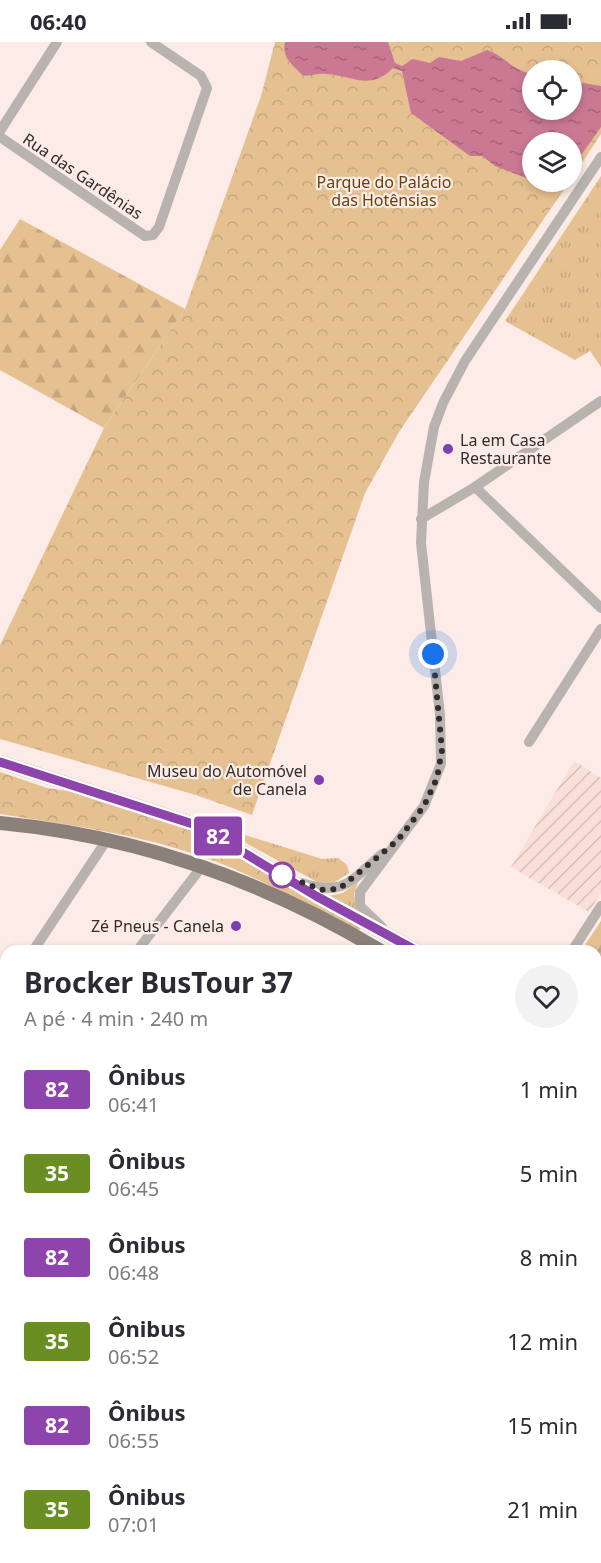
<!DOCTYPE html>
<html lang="pt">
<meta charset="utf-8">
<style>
body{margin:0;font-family:"Noto Sans",sans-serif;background:#f2f2f3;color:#2b2b33;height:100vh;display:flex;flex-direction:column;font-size:22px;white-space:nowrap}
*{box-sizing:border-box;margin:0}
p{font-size:20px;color:#7c7c81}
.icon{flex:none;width:33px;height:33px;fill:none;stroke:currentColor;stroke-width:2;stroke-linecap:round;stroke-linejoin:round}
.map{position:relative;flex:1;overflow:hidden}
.side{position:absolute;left:0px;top:903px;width:602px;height:618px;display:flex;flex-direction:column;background:#fff;border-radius:18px 18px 0 0;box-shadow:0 3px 9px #0003}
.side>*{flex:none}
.badge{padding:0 12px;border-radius:4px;font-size:21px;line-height:39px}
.controls{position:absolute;left:522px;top:18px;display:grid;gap:12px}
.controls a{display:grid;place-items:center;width:60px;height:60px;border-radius:50%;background:#fff;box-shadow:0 3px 9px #0003;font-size:30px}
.you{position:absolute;width:30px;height:30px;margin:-15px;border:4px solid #fff;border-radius:50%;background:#1a73e8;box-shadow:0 0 0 9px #1a73e833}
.map>.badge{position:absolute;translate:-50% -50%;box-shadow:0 0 0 3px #fff}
.round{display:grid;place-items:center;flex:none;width:63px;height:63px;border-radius:32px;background:#f2f2f3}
.headline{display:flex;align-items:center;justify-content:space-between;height:102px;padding:0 24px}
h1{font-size:28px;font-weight:700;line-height:45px}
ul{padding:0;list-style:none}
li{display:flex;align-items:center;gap:18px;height:84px;padding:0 24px}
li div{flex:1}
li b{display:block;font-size:22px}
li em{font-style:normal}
li .badge{min-width:66px;font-weight:700;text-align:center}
.status{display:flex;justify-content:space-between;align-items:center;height:42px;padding:0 30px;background:#fff;direction:ltr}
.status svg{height:16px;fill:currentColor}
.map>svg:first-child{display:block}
.industrial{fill:url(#industrial-furrows)}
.grass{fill:url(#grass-tufts)}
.forest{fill:url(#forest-firs)}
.park{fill:url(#park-crowns);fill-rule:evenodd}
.water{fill:url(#water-ripples)}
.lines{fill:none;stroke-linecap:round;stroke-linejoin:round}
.minor{stroke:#b9b3af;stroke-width:10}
.major{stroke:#8c817a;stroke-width:14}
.line-casing{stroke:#fff;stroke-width:14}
.line{stroke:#8e44ad;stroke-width:9}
.walk{stroke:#322c2a;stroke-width:6;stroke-dasharray:0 10.8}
.poi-dot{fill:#7c3eb3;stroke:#fcebe6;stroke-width:2}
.stop-dot{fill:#fff;stroke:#8e44ad;stroke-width:3}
.labels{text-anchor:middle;stroke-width:4.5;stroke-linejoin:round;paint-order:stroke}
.street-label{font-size:16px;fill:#322c2a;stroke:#fcebe6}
.park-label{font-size:16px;fill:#65420a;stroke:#fcebe6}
.poi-label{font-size:16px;fill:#322c2a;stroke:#fcebe6;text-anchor:end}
</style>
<div class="status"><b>06:40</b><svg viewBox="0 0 49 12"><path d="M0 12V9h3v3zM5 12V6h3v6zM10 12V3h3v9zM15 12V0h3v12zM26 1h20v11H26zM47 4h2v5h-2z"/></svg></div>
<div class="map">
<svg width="601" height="1521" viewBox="0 0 601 1521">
<defs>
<pattern id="industrial-furrows" width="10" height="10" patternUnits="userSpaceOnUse" patternTransform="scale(1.5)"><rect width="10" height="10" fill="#f9dfd8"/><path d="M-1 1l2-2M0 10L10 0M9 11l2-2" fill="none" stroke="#d6c0ba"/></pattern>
<pattern id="grass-tufts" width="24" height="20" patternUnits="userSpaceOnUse" patternTransform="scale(1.5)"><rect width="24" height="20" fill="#e5c192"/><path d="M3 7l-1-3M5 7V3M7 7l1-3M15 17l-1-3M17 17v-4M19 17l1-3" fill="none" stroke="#c5a67e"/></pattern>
<pattern id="forest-firs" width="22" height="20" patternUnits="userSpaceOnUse" patternTransform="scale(1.5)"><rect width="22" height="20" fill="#e5c192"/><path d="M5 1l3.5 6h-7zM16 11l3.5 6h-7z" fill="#c5a67e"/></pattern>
<pattern id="park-crowns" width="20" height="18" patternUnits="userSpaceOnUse" patternTransform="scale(1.5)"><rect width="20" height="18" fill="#e5c192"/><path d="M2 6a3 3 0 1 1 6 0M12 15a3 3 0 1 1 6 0" fill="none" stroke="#c5a67e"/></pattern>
<pattern id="water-ripples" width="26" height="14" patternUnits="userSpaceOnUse" patternTransform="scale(1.5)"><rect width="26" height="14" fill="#cb7993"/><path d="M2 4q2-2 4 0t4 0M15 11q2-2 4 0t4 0" fill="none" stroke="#a56378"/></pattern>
</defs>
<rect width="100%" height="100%" fill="#fcebe6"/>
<!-- industrial -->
<path class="industrial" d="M 574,719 L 601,736 L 601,851 L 589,870 L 511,825 Z"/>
<!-- grass -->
<g class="grass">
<path d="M 601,134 L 601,325 L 590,309 L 575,318 L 505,279 Z"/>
<path d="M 229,788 L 322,817 L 338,816 L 347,823 L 349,831 L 330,843 L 317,840 L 224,789 Z"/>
<path d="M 358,840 L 354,852 L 358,870 L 329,854 L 343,851 Z"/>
</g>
<!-- forest -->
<g class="forest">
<path d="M 20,177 L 185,267 L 104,386 L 0,328 L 0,208 Z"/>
<path d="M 601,879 L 601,993 L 596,991 L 596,909 L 581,909 Z"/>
</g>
<!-- park -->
<g class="park">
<path d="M 275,0 L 601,0 L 601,92 L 572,136 L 572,100 L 532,100 L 532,140 L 569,140 L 399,390 L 365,451 L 252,773 L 196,753 L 0,697 L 0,603 L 104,386 L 185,267 L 261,54 ZM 532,28 L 572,28 L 572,68 L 532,68 Z"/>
<path d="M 0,730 L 47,746 L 81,751 L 199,789 L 361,886 L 358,890 C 308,864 259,835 206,816 C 140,792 69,783 0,772 Z"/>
</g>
<!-- water -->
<path class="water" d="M 285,0 L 388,0 L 395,21 L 402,24 L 413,17 L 430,21 L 439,15 L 461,19 L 487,8 C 505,14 511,28 532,32 L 532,68 L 572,68 L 572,39 L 601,44 L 601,85 L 572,126 L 572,100 L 532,100 L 532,138 L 495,124 L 482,114 L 470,114 L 411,71 L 402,29 L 393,26 C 369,50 352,33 326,32 C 317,31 311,35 302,33 C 291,21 282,17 285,0 Z"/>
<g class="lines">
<!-- minor -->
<g class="minor">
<path d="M 0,89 L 57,0"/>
<path d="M 0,95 L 145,194 L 153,193 L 159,185 L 207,46 L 201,34 L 151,0"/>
<path d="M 475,445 L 601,566"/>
<path d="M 421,477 L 475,445 L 601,359"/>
<path d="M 529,700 L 601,587"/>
<path d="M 301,841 C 345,855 350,839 382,812"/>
<path d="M 382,885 L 360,864 L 360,850 L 424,764 L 441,722 L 440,673 L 421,501 L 424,440 L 434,385 L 443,361 L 465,319 L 601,115"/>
<path d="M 33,909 L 108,796"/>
<path d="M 137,909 L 203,823"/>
<path d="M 572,909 L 601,864"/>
<path d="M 0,1077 L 6,1070"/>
<path d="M 0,1140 L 6,1150"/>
<path d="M 0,1285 L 6,1282"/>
<path d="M 0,1407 L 6,1418"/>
<path d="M 61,1515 L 65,1521"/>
<path d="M 461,1515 L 462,1521"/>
<path d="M 25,1521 L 36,1515"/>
<path d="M 218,1521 L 222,1515"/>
</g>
<!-- major -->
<g class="major">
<path d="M 0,720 L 199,784 L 316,854 L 417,909"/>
<path d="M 0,781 C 137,794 263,838 381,909"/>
<path d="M 596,1001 L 601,1003"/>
<path d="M 596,1026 L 601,1031"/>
</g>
</g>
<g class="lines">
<!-- line casing -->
<g class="line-casing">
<path id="line" d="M 0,720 L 199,784 L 316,854 L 417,909"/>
</g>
<!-- line -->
<use href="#line" class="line"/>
<!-- walk -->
<path class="walk" d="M 282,833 L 323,848 L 339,847 L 398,798 L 424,764 L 437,736 L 442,708 L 433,612"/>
</g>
<!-- markers -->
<g class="poi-dot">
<circle cx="448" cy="407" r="6"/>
<circle cx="319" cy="738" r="6"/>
<circle cx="236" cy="884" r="6"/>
</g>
<circle class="stop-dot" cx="282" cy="833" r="12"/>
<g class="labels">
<!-- street labels -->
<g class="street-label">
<text transform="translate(83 134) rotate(34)" y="6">Rua das Gardênias</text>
</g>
<!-- park labels -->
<g class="park-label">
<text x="384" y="146">Parque do Palácio<tspan x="384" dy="18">das Hotênsias</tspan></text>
</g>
<!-- poi labels -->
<g class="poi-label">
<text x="460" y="404" text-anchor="start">La em Casa<tspan x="460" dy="18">Restaurante</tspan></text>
<text x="307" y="735">Museu do Automóvel<tspan x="307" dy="18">de Canela</tspan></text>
<text x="224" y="890">Zé Pneus - Canela</text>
</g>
</g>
</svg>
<div class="controls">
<a><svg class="icon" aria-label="locate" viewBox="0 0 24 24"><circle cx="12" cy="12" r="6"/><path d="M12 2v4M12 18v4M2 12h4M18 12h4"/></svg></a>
<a><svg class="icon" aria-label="layers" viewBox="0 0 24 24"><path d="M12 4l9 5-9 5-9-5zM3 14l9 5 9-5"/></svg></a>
</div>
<div class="you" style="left:433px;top:612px"></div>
<b class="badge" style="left:218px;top:794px;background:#8e44ad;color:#fff">82</b>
<section class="side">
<div class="headline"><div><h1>Brocker BusTour 37</h1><p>A pé · 4 min · 240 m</p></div><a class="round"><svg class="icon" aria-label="heart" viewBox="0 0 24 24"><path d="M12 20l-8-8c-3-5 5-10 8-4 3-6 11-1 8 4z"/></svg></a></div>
<ul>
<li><span class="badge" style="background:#8e44ad;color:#fff">82</span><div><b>Ônibus</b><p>06:41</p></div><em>1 min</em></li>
<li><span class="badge" style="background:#6b8e23;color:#fff">35</span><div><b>Ônibus</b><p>06:45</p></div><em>5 min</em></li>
<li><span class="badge" style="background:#8e44ad;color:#fff">82</span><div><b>Ônibus</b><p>06:48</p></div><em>8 min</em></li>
<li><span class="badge" style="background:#6b8e23;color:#fff">35</span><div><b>Ônibus</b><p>06:52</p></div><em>12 min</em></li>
<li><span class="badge" style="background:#8e44ad;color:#fff">82</span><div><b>Ônibus</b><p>06:55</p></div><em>15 min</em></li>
<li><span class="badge" style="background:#6b8e23;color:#fff">35</span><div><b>Ônibus</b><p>07:01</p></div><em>21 min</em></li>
</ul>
</section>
</div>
